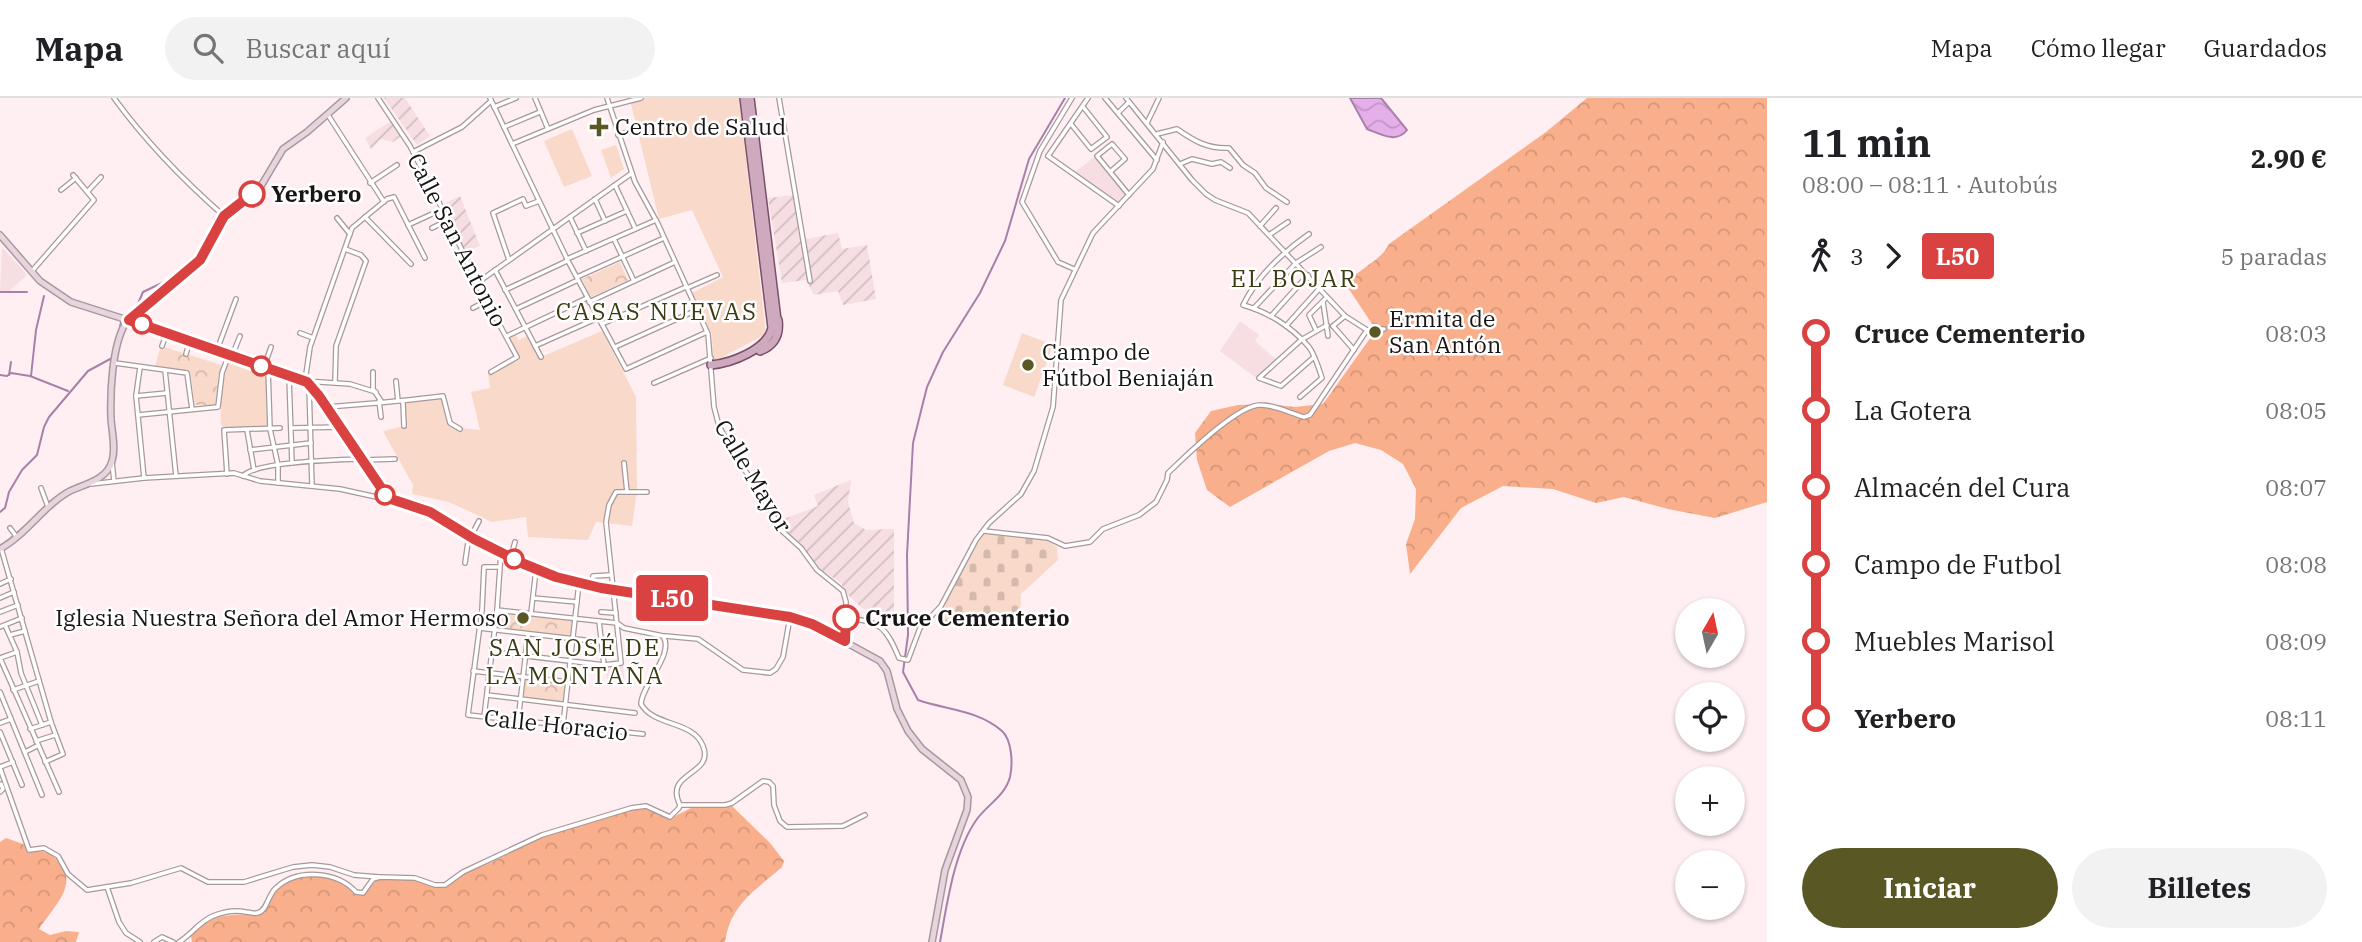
<!DOCTYPE html>
<html lang="es">
<meta charset="utf-8">
<style>
body{margin:0;font-family:"IBM Plex Serif",serif;background:#f2f2f2;color:#202124;height:100vh;display:flex;flex-direction:column;font-size:26px;white-space:nowrap}
*{box-sizing:border-box;margin:0}
p{font-size:23px;color:#757577}
.icon{flex:none;width:38px;height:38px;fill:none;stroke:currentColor;stroke-width:2;stroke-linecap:round;stroke-linejoin:round}
.map{position:relative;flex:1;overflow:hidden}
.panel{display:flex;flex-direction:column;background:#fff;width:595px}
.panel>*{flex:none}
.badge{padding:0 14px;border-radius:5px;font-size:24px;line-height:46px}
.needle{width:46px;rotate:9deg}
.controls{position:absolute;left:1675px;top:500px;display:grid;gap:14px}
.controls a{display:grid;place-items:center;width:70px;height:70px;border-radius:50%;background:#fff;box-shadow:0 2px 5px #0004;font-size:35px}
.map>.badge{position:absolute;translate:-50% -50%;box-shadow:0 0 0 4px #fff}
.legs{display:flex;align-items:center;gap:10px;height:77px;padding:0 35px;font-size:23px}
.legs p{margin-inline-start:auto}
.overview{display:flex;align-items:center;justify-content:space-between;height:119px;padding:0 35px}
h1{font-size:38px;font-weight:700;line-height:52px}
.button{display:flex;gap:14px;margin-top:auto;padding:14px 35px}
.button a{flex:1;height:80px;border-radius:42px;background:#595825;color:#fff;font-size:28px;font-weight:700;line-height:80px;text-align:center}
.button a+a{background:#f2f2f2;color:#202124}
ul{padding:0 35px;list-style:none}
li{display:flex;align-items:center;gap:24px;height:77px;font-size:26px}
li i{display:grid;place-items:center;width:10px;height:100%;margin:0 9px;background:currentColor}
li i::after{content:'';width:18px;height:18px;margin:-9px;border:5px solid;border-radius:50%;background:#fff}
li p{margin-inline-start:auto}
li:first-child i{background:linear-gradient(#0000 50%,currentColor 0)}
li:last-child i{background:linear-gradient(currentColor 50%,#0000 0)}
header{display:flex;align-items:center;gap:42px;box-sizing:border-box;height:98px;padding:0 35px;background:#fff;border-bottom:2px solid #e0e0e0}
header strong{font-size:33px}
nav{display:flex;gap:38px;margin-inline-start:auto;font-size:24px}
.search{width:490px;height:63px;background:#f2f2f2;display:flex;align-items:center;gap:18px;box-sizing:border-box;padding:0 24px;border-radius:38px;color:#757577;font-size:26px}
main{display:flex;flex:1;min-height:0}
.map>svg:first-child{display:block}
.built{fill:#f6dee2}
.industrial{fill:url(#industrial-furrows)}
.grass{fill:#f8d9ca}
.forest{fill:url(#forest-crowns)}
.cemetery{fill:url(#cemetery-stones)}
.park{fill:url(#park-crowns)}
.water{fill:url(#water-waves);stroke:#a880aa;stroke-width:2}
.lines{fill:none;stroke-linecap:round;stroke-linejoin:round}
.stream{stroke:#a880aa;stroke-width:2}
.minor-casing{stroke:#a7999b;stroke-width:6}
.secondary-casing{stroke:#a7999b;stroke-width:8}
.primary-casing{stroke:#7a5068;stroke-width:10}
.minor{stroke:#fff;stroke-width:3.5}
.secondary{stroke:#e7d4df;stroke-width:5}
.primary{stroke:#cfaabf;stroke-width:7}
.line-1-casing{stroke:#fff;stroke-width:16}
.line-1{stroke:#da4241;stroke-width:10}
.poi-dot{fill:#595825;stroke:#fff;stroke-width:2.5}
.stop-1-dot{fill:#fff;stroke:#da4241;stroke-width:3.5}
.labels{text-anchor:middle;stroke-width:5;stroke-linejoin:round;paint-order:stroke}
.poi-label{font-size:23px;fill:#191415;stroke:#fff;text-anchor:start}
.stop-label{font-size:23px;font-weight:bold;fill:#191415;stroke:#fff;text-anchor:start}
.street-label{font-size:23px;fill:#191415;stroke:#fff}
.neighbourhood-label{font-size:24px;letter-spacing:2px;fill:#3c3b12;stroke:#fff}
</style>
<header>
<strong>Mapa</strong>
<div class="search"><svg class="icon" aria-label="search" viewBox="0 0 24 24"><circle cx="10" cy="10" r="6"/><path d="M15 15l6 6"/></svg>Buscar aquí</div>
<nav><a>Mapa</a><a>Cómo llegar</a><a>Guardados</a></nav>
</header>
<main>
<div class="map">
<svg width="1767" height="844" viewBox="0 0 1767 844">
<defs>
<pattern id="industrial-furrows" width="10" height="10" patternUnits="userSpaceOnUse" patternTransform="scale(1.75)"><rect width="10" height="10" fill="#f6dee2"/><path d="M-1 1l2-2M0 10L10 0M9 11l2-2" fill="none" stroke="#d2bec1"/></pattern>
<pattern id="forest-crowns" width="20" height="18" patternUnits="userSpaceOnUse" patternTransform="scale(1.75)"><rect width="20" height="18" fill="#f9af8b"/><path d="M2 6a3 3 0 1 1 6 0M12 15a3 3 0 1 1 6 0" fill="none" stroke="#d59677"/></pattern>
<pattern id="cemetery-stones" width="16" height="16" patternUnits="userSpaceOnUse" patternTransform="scale(1.75)"><rect width="16" height="16" fill="#f8d9ca"/><path d="M2 7V4a2 2 0 0 1 4 0v3zM10 15v-3a2 2 0 0 1 4 0v3z" fill="#d4b9ad"/></pattern>
<pattern id="park-crowns" width="20" height="18" patternUnits="userSpaceOnUse" patternTransform="scale(1.75)"><rect width="20" height="18" fill="#f8d9ca"/><path d="M2 6a3 3 0 1 1 6 0M12 15a3 3 0 1 1 6 0" fill="none" stroke="#d4b9ad"/></pattern>
<pattern id="water-waves" width="16" height="10" patternUnits="userSpaceOnUse" patternTransform="scale(1.75)"><rect width="16" height="10" fill="#e5afea"/><path d="M0 5q4-4 8 0t8 0" fill="none" stroke="#c496c8"/></pattern>
</defs>
<rect width="100%" height="100%" fill="#ffeff2"/>
<!-- built -->
<g class="built">
<path d="M 1094,59 L 1126,97 L 1117,105 L 1074,75 Z"/>
<path d="M 2,149 L 27,177 L 9,193 L 0,194 Z"/>
<path d="M 1240,223 L 1259,237 L 1255,243 L 1277,262 L 1256,280 L 1220,253 Z"/>
<path d="M 623,567 L 625,589 L 608,586 L 605,570 Z"/>
</g>
<!-- industrial -->
<g class="industrial">
<path d="M 384,0 L 405,0 L 430,38 L 417,47 Z"/>
<path d="M 391,23 L 401,38 L 393,44 L 381,41 L 371,51 L 365,40 Z"/>
<path d="M 794,97 L 805,141 L 838,135 L 842,151 L 867,147 L 876,201 L 843,207 L 838,193 L 814,197 L 806,182 L 782,185 L 768,100 Z"/>
<path d="M 460,98 L 480,148 L 463,155 L 441,107 Z"/>
<path d="M 851,382 L 848,404 L 854,425 L 866,432 L 894,431 L 894,512 L 875,517 L 862,510 L 847,496 L 841,485 L 817,469 L 801,446 L 784,432 L 779,423 L 818,408 L 814,397 Z"/>
</g>
<!-- grass -->
<g class="grass">
<path d="M 640,0 L 739,0 L 766,236 L 713,264 L 712,236 L 692,195 L 723,179 L 692,112 L 659,121 L 630,2 Z"/>
<path d="M 572,31 L 592,78 L 564,89 L 544,43 Z"/>
<path d="M 616,47 L 624,71 L 611,80 L 601,52 Z"/>
<path d="M 602,233 L 636,299 L 637,392 L 632,428 L 596,424 L 588,442 L 528,439 L 526,419 L 492,424 L 449,404 L 412,396 L 413,387 L 383,333 L 404,328 L 403,304 L 443,298 L 450,329 L 480,332 L 471,294 L 490,290 L 488,276 L 517,259 L 506,238 L 514,234 L 519,242 L 529,237 L 541,259 Z"/>
<path d="M 1022,235 L 1053,247 L 1034,299 L 1003,287 Z"/>
<path d="M 230,261 L 266,274 L 267,329 L 225,330 L 221,327 C 220,304 221,282 230,261 Z"/>
</g>
<!-- forest -->
<g class="forest">
<path d="M 1587,0 L 1767,0 L 1767,404 L 1715,420 L 1668,411 L 1624,399 L 1596,405 L 1553,391 L 1503,388 L 1461,410 L 1410,476 L 1406,446 L 1415,421 L 1416,391 L 1403,366 L 1381,352 L 1355,345 L 1329,353 L 1230,409 L 1207,392 L 1197,362 L 1195,335 L 1211,313 L 1238,307 L 1267,306 L 1295,309 L 1323,306 L 1376,232 L 1341,179 L 1353,179 C 1365,168 1383,160 1389,146 L 1546,34 Z"/>
<path d="M 731,707 L 770,745 L 784,763 L 782,769 C 755,793 731,805 725,844 L 192,844 L 191,838 C 216,810 232,820 264,814 C 267,808 269,800 273,794 C 288,777 322,773 341,784 C 350,789 354,796 365,796 L 376,782 L 412,780 L 441,788 L 448,787 L 466,774 L 492,764 L 542,738 L 641,709 L 647,709 L 665,719 L 673,719 L 691,710 Z"/>
<path d="M 6,740 L 23,746 L 31,754 C 43,752 49,753 57,762 C 81,786 53,809 39,831 L 50,837 L 66,833 L 79,834 L 76,844 L 0,844 L 0,744 Z"/>
</g>
<!-- cemetery -->
<path class="cemetery" d="M 983,436 L 1045,441 L 1057,449 L 1058,462 L 1021,496 L 1020,520 L 981,527 L 940,525 L 949,494 Z"/>
<!-- park -->
<g class="park">
<path d="M 620,164 L 628,182 L 591,199 L 582,181 Z"/>
<path d="M 161,248 L 221,267 L 218,279 L 217,307 L 195,307 L 190,273 L 155,268 Z"/>
<path d="M 497,512 L 575,520 L 573,541 L 494,532 Z"/>
<path d="M 523,579 L 568,584 L 565,606 L 521,601 Z"/>
</g>
<!-- water -->
<path class="water" d="M 1350,0 L 1381,0 L 1407,32 C 1396,46 1381,36 1367,31 Z"/>
<g class="lines">
<!-- stream -->
<g class="stream">
<path d="M 0,194 L 27,194"/>
<path d="M 127,219 L 137,208 L 143,194 L 168,182"/>
<path d="M 119,234 L 121,224"/>
<path d="M 0,277 L 7,278 L 11,275 L 30,278 L 68,293"/>
<path d="M 9,277 L 11,264"/>
<path d="M 31,278 L 36,232 L 44,198"/>
<path d="M 0,414 L 5,410 L 9,394 L 22,372 L 37,357 L 44,329 L 49,319 L 88,273 L 112,260"/>
<path d="M 940,844 C 947,806 954,753 977,721 C 988,706 1005,698 1010,679 C 1013,666 1012,642 1002,633 C 978,612 947,612 918,602 L 903,574 L 908,537 L 907,457 L 913,345 L 927,289 L 943,254 L 980,195 L 1005,143 L 1029,61 L 1065,0"/>
</g>
<!-- minor casing -->
<g class="minor-casing">
<g id="minor">
<path d="M 114,0 C 146,44 183,82 224,118"/>
<path d="M 378,0 L 410,48 L 449,124 L 477,185 L 517,259 L 491,274"/>
<path d="M 490,0 L 568,163 L 626,271 L 707,234"/>
<path d="M 535,0 L 548,31"/>
<path d="M 607,0 L 635,84 L 658,126 L 708,236 L 714,309 L 719,328 L 738,363 L 758,390 L 781,432 L 801,450 L 817,472 L 843,493 L 846,504 L 845,543"/>
<path d="M 779,0 L 810,183"/>
<path d="M 1072,0 L 1040,53 L 1022,104 L 1058,164 L 1074,171"/>
<path d="M 1088,0 L 1048,58 L 1119,108"/>
<path d="M 1105,0 L 1157,62"/>
<path d="M 1126,0 L 1192,82 L 1206,96 L 1215,102 L 1248,115 L 1345,218 L 1367,232 L 1384,231"/>
<path d="M 494,9 L 516,0"/>
<path d="M 1118,15 L 1129,4"/>
<path d="M 328,17 L 384,104"/>
<path d="M 1147,25 L 1159,0"/>
<path d="M 1071,26 L 1091,51 L 1107,39 L 1084,10"/>
<path d="M 504,29 L 540,14"/>
<path d="M 1157,36 L 1177,31 C 1194,43 1208,51 1229,50 L 1243,67 L 1255,75 L 1266,90 L 1287,104"/>
<path d="M 618,37 L 647,28"/>
<path d="M 512,46 L 594,12 L 641,0"/>
<path d="M 413,54 L 462,29 L 491,3"/>
<path d="M 1180,66 L 1192,61 L 1212,66 L 1221,64 L 1230,70"/>
<path d="M 1110,74 L 1125,61 L 1112,46 L 1097,58 L 1129,97"/>
<path d="M 370,85 L 397,67"/>
<path d="M 615,87 L 635,130"/>
<path d="M 61,92 L 76,80"/>
<path d="M 88,93 L 101,79"/>
<path d="M 595,101 L 605,123"/>
<path d="M 365,119 L 411,166"/>
<path d="M 570,119 L 586,153"/>
<path d="M 337,120 L 350,136"/>
<path d="M 408,127 L 443,111"/>
<path d="M 1260,128 L 1276,110"/>
<path d="M 432,130 L 448,122"/>
<path d="M 577,135 L 627,113"/>
<path d="M 1269,137 L 1288,124"/>
<path d="M 614,141 L 634,183"/>
<path d="M 567,161 L 656,122"/>
<path d="M 509,162 L 493,115 L 523,101 L 526,108 L 539,103"/>
<path d="M 495,172 L 541,259"/>
<path d="M 32,173 L 94,102 L 73,77"/>
<path d="M 577,179 L 664,140"/>
<path d="M 477,185 L 632,75"/>
<path d="M 687,190 L 717,177"/>
<path d="M 505,192 L 567,163"/>
<path d="M 589,204 L 673,165"/>
<path d="M 1323,204 L 1328,238"/>
<path d="M 473,210 L 486,203"/>
<path d="M 1254,210 L 1296,165 L 1321,149"/>
<path d="M 516,211 L 578,182"/>
<path d="M 1272,217 L 1308,177"/>
<path d="M 602,226 L 686,189"/>
<path d="M 1286,228 L 1319,191"/>
<path d="M 1333,228 L 1354,252"/>
<path d="M 1333,228 L 1345,218"/>
<path d="M 1316,232 L 1309,217 L 1325,201"/>
<path d="M 300,235 L 313,240"/>
<path d="M 507,238 L 587,200"/>
<path d="M 162,248 L 167,234"/>
<path d="M 535,248 L 598,220"/>
<path d="M 615,249 L 697,212"/>
<path d="M 217,252 L 236,201"/>
<path d="M 186,256 L 190,242"/>
<path d="M 232,258 L 240,238"/>
<path d="M 1314,259 L 1281,288 L 1259,280 L 1301,242 L 1327,227"/>
<path d="M 115,265 L 187,275 L 192,311"/>
<path d="M 140,269 L 136,298 L 144,380"/>
<path d="M 264,269 L 271,249"/>
<path d="M 268,270 L 270,331 L 278,367 L 278,385"/>
<path d="M 165,272 L 176,378"/>
<path d="M 373,274 L 373,291 L 381,303"/>
<path d="M 289,279 L 292,365"/>
<path d="M 396,283 L 398,303"/>
<path d="M 335,284 L 336,248 L 366,163 L 361,157 L 345,151"/>
<path d="M 654,285 L 711,260"/>
<path d="M 309,288 L 312,388"/>
<path d="M 376,294 L 350,286 L 305,283 L 310,249 L 352,130 L 387,101 L 394,99 L 425,160"/>
<path d="M 136,298 L 167,295"/>
<path d="M 1300,299 L 1322,280 C 1319,271 1315,257 1309,249 C 1292,229 1268,214 1243,207 C 1258,177 1282,155 1309,136"/>
<path d="M 379,303 L 381,319"/>
<path d="M 403,304 L 404,328"/>
<path d="M 327,309 C 366,306 405,303 443,298 L 450,325 L 460,331"/>
<path d="M 138,317 L 218,309 L 222,275 L 229,256"/>
<path d="M 291,330 L 340,329"/>
<path d="M 247,332 L 254,372"/>
<path d="M 250,352 L 311,345"/>
<path d="M 364,362 L 395,361"/>
<path d="M 112,364 L 114,383"/>
<path d="M 624,365 L 627,394"/>
<path d="M 227,376 L 224,332 L 280,330"/>
<path d="M 243,378 C 256,363 339,362 360,361"/>
<path d="M 91,386 L 144,380 L 234,375 L 260,383 L 340,391 L 390,402"/>
<path d="M 41,390 L 48,409"/>
<path d="M 10,430 L 16,438"/>
<path d="M 984,433 L 1048,440 L 1065,448 L 1090,444 L 1103,431 L 1139,417 L 1156,404 L 1167,382 L 1168,375 C 1185,359 1238,306 1261,307 C 1275,307 1290,315 1304,319 L 1310,317 L 1367,232"/>
<path d="M 1,450 L 51,624 L 63,656 L 45,664"/>
<path d="M 511,458 L 515,444"/>
<path d="M 465,465 L 468,444 L 479,423"/>
<path d="M 499,469 L 484,469 L 482,512 L 468,617 L 643,636"/>
<path d="M 0,486 L 11,481"/>
<path d="M 592,488 L 593,478 L 611,477"/>
<path d="M 0,500 L 14,494"/>
<path d="M 533,500 L 577,504"/>
<path d="M 497,512 L 617,525 L 624,530 L 663,538 C 675,556 642,586 641,606 C 654,629 693,622 703,648 C 715,678 663,673 680,707"/>
<path d="M 0,514 L 18,507"/>
<path d="M 601,514 L 616,515"/>
<path d="M 531,515 L 536,472"/>
<path d="M 846,520 C 880,523 886,529 899,560 L 908,562 L 920,530 L 941,508 L 976,442 L 989,425 L 1021,396 L 1034,373 L 1053,309 L 1061,202 L 1093,135 L 1153,71 L 1163,44"/>
<path d="M 599,523 L 604,567"/>
<path d="M 5,527 L 17,554 L 21,575 L 42,627"/>
<path d="M 0,529 L 22,520"/>
<path d="M 479,530 L 601,544"/>
<path d="M 10,537 L 25,533"/>
<path d="M 665,538 L 698,541 L 743,572 L 770,575 L 776,571 L 783,559 L 790,519"/>
<path d="M 492,554 L 604,567 L 621,565 L 606,424 L 609,407 L 616,394 L 647,394"/>
<path d="M 0,560 L 59,694"/>
<path d="M 0,560 L 17,554"/>
<path d="M 473,573 L 568,584"/>
<path d="M 13,592 L 39,583"/>
<path d="M 0,594 L 42,697"/>
<path d="M 487,597 L 635,615"/>
<path d="M 484,619 L 497,512 L 501,455"/>
<path d="M 518,623 L 528,536"/>
<path d="M 0,625 L 11,621"/>
<path d="M 563,627 L 579,485"/>
<path d="M 30,631 L 51,624"/>
<path d="M 0,634 L 22,687"/>
<path d="M 36,643 L 55,637"/>
<path d="M 25,654 L 37,648"/>
<path d="M 0,669 L 13,664"/>
<path d="M 0,670 L 29,752 L 44,750 L 58,758 L 68,776 L 87,792 L 131,785 L 181,770 L 208,784 L 244,784 L 293,769 L 312,767 L 330,769 L 354,777 L 379,779"/>
<path d="M 0,694 L 3,691 L 1,686"/>
<path d="M 680,707 L 725,707 L 732,705 L 763,683 L 769,684 L 773,688 L 774,707 L 780,723 L 787,729 L 843,728 L 865,717"/>
<path d="M 107,789 L 119,824 L 126,835 L 140,844"/>
<path d="M 154,844 L 162,839 L 173,844"/>
<path d="M 179,844 C 191,837 200,823 213,818 C 223,814 236,812 246,814 C 250,814 253,816 257,815 C 267,814 268,796 276,790 C 297,770 337,773 356,794 L 363,795 L 373,781 L 380,779 L 415,780 L 435,787 L 445,787 L 463,774 L 542,737 L 631,710 L 646,708 L 670,719 L 679,710 L 680,707"/>
</g>
</g>
<!-- secondary casing -->
<g class="secondary-casing">
<g id="secondary">
<path d="M 0,137 L 40,183 L 71,204 L 190,242 L 307,284 L 316,293 L 383,393 L 392,403 L 432,415 L 474,441 L 549,476 L 609,492 L 674,500 L 795,520 L 816,528 L 880,563 L 887,573 L 897,611 L 908,633 L 922,651 L 961,682 L 968,699 L 967,712 L 945,772 L 932,844"/>
<path d="M 0,451 C 27,436 44,407 70,393 C 85,386 107,382 112,363 C 116,351 112,334 111,321 C 110,294 112,249 125,226 L 200,162 L 224,118 L 261,88 L 283,51 L 307,34 L 346,0"/>
</g>
</g>
<!-- primary casing -->
<g class="primary-casing">
<g id="primary">
<path d="M 750,0 L 777,222 L 775,226 L 772,224"/>
<path d="M 760,253 C 775,247 780,237 778,222"/>
<path d="M 711,267 C 731,265 767,252 772,230 L 744,0"/>
</g>
</g>
<!-- minor -->
<use href="#minor" class="minor"/>
<!-- secondary -->
<use href="#secondary" class="secondary"/>
<!-- primary -->
<use href="#primary" class="primary"/>
</g>
<g class="lines">
<!-- line-1 casing -->
<g class="line-1-casing">
<path id="line-1" d="M 252,96 L 224,118 L 200,162 L 129,222 L 307,284 L 319,298 L 388,400 L 430,414 L 474,441 L 524,466 L 556,479 L 601,490 L 790,519 L 812,526 L 845,543 L 846,520"/>
</g>
<!-- line-1 -->
<use href="#line-1" class="line-1"/>
</g>
<!-- markers -->
<g class="poi-dot">
<path d="M595.5 18.5h7v7h7v7h-7v7h-7v-7h-7v-7h7z"/>
<circle cx="1375" cy="234" r="7"/>
<circle cx="1028" cy="267" r="7"/>
<circle cx="523" cy="520" r="7"/>
</g>
<g class="stop-1-dot">
<circle cx="252" cy="96" r="12"/>
<circle cx="142" cy="226" r="9"/>
<circle cx="261" cy="268" r="9"/>
<circle cx="385" cy="397" r="9"/>
<circle cx="514" cy="461" r="9"/>
<circle cx="846" cy="520" r="12"/>
</g>
<g class="labels">
<!-- poi labels -->
<g class="poi-label">
<text x="615" y="37">Centro de Salud</text>
<text x="1389" y="229">Ermita de<tspan x="1389" dy="26">San Antón</tspan></text>
<text x="1042" y="262">Campo de<tspan x="1042" dy="26">Fútbol Beniaján</tspan></text>
<text x="509" y="528" text-anchor="end">Iglesia Nuestra Señora del Amor Hermoso</text>
</g>
<!-- stop labels -->
<g class="stop-label">
<text x="271" y="104">Yerbero</text>
<text x="865" y="528">Cruce Cementerio</text>
</g>
<!-- street labels -->
<g class="street-label">
<text transform="translate(457 142) rotate(63)" y="8">Calle San Antonio</text>
<text transform="translate(753 378) rotate(59)" y="8">Calle Mayor</text>
<text transform="translate(556 627) rotate(6)" y="8">Calle Horacio</text>
</g>
<!-- neighbourhood labels -->
<g class="neighbourhood-label">
<text x="1294" y="189">EL BOJAR</text>
<text x="657" y="222">CASAS NUEVAS</text>
<text x="575" y="558">SAN JOSÉ DE<tspan x="575" dy="28">LA MONTAÑA</tspan></text>
</g>
</g>
</svg>
<div class="controls">
<a><svg class="needle" viewBox="-14 -14 28 28"><path d="M0-13l5 13h-10z" fill="#e53935"/><path d="M0 13l5-13h-10z" fill="#757577"/></svg></a>
<a><svg class="icon" aria-label="locate" viewBox="0 0 24 24"><circle cx="12" cy="12" r="6"/><path d="M12 2v4M12 18v4M2 12h4M18 12h4"/></svg></a>
<a>+</a>
<a>−</a>
</div>
<b class="badge" style="left:672px;top:500px;background:#da4241;color:#fff">L50</b>
</div>
<section class="panel">
<div class="overview"><div><h1>11 min</h1><p>08:00 – 08:11 · Autobús</p></div><b>2.90 €</b></div>
<div class="legs"><svg class="icon" aria-label="walk" viewBox="0 0 24 24"><circle cx="13" cy="4" r="2"/><path d="M13 8l-2 6 4 7M11 14l-3 7M7 12l3-4h3l4 4"/></svg>3<svg class="icon" aria-label="forward" viewBox="0 0 24 24"><path d="M9 5l7 7-7 7"/></svg><b class="badge" style="background:#da4241;color:#fff">L50</b><p>5 paradas</p></div>
<ul>
<li><i style="color:#da4241"></i><b>Cruce Cementerio</b><p>08:03</p></li>
<li><i style="color:#da4241"></i><span>La Gotera</span><p>08:05</p></li>
<li><i style="color:#da4241"></i><span>Almacén del Cura</span><p>08:07</p></li>
<li><i style="color:#da4241"></i><span>Campo de Futbol</span><p>08:08</p></li>
<li><i style="color:#da4241"></i><span>Muebles Marisol</span><p>08:09</p></li>
<li><i style="color:#da4241"></i><b>Yerbero</b><p>08:11</p></li>
</ul>
<div class="button"><a>Iniciar</a><a>Billetes</a></div>
</section>
</main>
